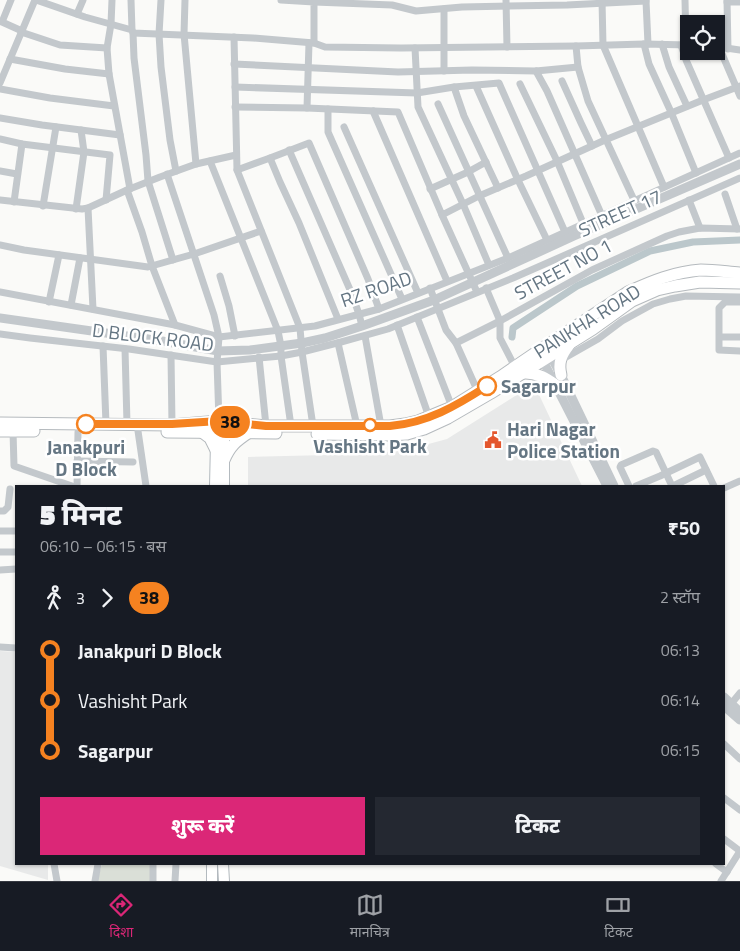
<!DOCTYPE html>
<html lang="hi">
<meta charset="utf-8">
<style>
body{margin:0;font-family:"Titillium Web","Noto Sans Devanagari",sans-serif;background:#242831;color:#f1f3f6;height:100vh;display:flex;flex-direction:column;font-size:19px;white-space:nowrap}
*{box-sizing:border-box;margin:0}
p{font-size:16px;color:#9ea1a6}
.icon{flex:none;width:28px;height:28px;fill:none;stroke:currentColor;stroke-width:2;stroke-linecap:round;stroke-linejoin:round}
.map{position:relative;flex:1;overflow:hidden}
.details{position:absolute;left:15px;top:485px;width:710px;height:380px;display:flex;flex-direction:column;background:#171b24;border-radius:0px;box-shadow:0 1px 4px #0004}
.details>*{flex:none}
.badge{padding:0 10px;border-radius:16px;font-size:18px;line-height:32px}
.tools{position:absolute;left:680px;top:15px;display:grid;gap:10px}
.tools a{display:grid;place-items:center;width:45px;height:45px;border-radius:0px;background:#171b24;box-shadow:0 1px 4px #0004;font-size:25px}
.map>.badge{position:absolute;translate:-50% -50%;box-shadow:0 0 0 2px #fff}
.legs{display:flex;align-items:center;gap:8px;height:55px;padding:0 25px;font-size:16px}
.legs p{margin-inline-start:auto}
.summary{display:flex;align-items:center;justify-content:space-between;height:85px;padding:0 25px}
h1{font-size:28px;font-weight:800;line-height:38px}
.button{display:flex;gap:10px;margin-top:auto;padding:10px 25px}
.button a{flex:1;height:58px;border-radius:0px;background:#db2777;color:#fff;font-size:20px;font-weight:800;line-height:58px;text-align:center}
.button a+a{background:#242831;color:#f1f3f6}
ul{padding:0 25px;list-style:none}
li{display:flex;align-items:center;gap:18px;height:50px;font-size:19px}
li i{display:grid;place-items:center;width:8px;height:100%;margin:0 6px;background:currentColor}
li i::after{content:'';width:12px;height:12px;margin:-6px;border:4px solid;border-radius:50%;background:#171b24}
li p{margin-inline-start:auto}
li:first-child i{background:linear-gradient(#0000 50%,currentColor 0)}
li:last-child i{background:linear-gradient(currentColor 50%,#0000 0)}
.dock{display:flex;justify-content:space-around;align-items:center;height:70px;border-top:1px solid #363941;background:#171b24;font-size:14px;color:#9ea1a6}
.dock a{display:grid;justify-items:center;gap:2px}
.dock .current{color:#db2777}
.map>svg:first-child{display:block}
.built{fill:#e8e9e9}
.green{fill:#dadfd7}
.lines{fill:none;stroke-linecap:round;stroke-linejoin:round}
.canal{stroke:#bbc7cb;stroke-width:7}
.secondary-casing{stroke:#b3babf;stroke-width:12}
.primary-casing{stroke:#b5babe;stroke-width:13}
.minor{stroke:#c3c8cc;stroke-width:7}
.tertiary{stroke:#c3c8cc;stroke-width:9}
.secondary{stroke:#fff;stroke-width:10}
.primary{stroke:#fff;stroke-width:11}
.line-1-casing{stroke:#fff;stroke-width:11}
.line-1{stroke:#f58220;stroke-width:8}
.stop-1-dot{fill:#fff;stroke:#f58220;stroke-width:2.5}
.labels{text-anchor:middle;stroke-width:5;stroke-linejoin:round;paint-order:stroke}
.street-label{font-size:19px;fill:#657683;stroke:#fff}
.stop-label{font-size:19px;font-weight:bold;fill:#657683;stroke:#fff}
.poi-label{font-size:19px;font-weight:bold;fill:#657683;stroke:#fff;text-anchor:start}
</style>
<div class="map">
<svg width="740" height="881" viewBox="0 0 740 881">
<rect width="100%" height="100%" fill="#fafaf8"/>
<!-- built -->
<g class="built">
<path d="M 534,384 L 582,486 L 248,486 L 248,457 L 370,454 L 410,449 L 447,439 Z"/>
<path d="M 0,651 L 16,652 L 16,864 L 48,864 L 48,880 L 0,866 Z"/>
</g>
<!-- green -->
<path class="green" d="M 102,864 L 150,864 L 150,881 L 97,881 Z"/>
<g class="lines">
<!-- canal -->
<path class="canal" d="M 512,337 L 513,328 L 577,286 L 650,251 L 693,242 L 740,240"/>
<!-- secondary casing -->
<g class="secondary-casing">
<g id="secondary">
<path d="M 221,425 L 224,433 L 224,486"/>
<path d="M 215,486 L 216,442"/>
<path d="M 212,864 L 212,881"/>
<path d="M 223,864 L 224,881"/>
</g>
</g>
<!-- primary casing -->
<g class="primary-casing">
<g id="primary">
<path d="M 523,373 C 536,372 546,378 557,386"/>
<path d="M 561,375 C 558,363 561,355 569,345"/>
<path d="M 0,423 L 172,425 L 219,421 L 266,426 L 390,426 L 405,424 L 418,421 L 452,407 L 500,377 L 538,351 L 628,292 C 652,281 674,272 701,270 C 714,270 727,272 740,273"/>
<path d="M 0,431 L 34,431"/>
<path d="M 167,432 L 276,433"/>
<path d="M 202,432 L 210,438 L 216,450"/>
<path d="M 317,434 L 389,435 L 407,434 L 424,429 L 448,418 L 491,393 L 593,329 L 632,301 L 657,290 L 675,286 L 700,282 L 740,283"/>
<path d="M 224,460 C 230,446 236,441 248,433"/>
</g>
</g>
<!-- minor -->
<g class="minor">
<path d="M 11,0 L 2,22 L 22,31"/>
<path d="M 36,0 L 85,17 L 132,30 L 133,33 L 253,38 L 314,43 L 325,47 L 401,48 L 576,46 L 644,44 L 689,45"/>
<path d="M 112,0 L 111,24 L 107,48 L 109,74 L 130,189"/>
<path d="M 131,0 L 132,30"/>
<path d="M 161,0 L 159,34 L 161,67 L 170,140 L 176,171"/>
<path d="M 185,0 L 184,34 L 196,164"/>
<path d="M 281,0 L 314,2 L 314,43"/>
<path d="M 314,0 L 314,2 L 392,5 L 416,11 L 462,7 L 567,5 L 646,1 L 646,0"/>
<path d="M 506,0 L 507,47"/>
<path d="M 602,0 L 603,45 L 664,187"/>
<path d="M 685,0 L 686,45"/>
<path d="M 727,0 L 728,49"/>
<path d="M 646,1 L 648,44"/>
<path d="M 727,2 L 740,2"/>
<path d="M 77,14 L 83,0"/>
<path d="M 21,32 L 60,45 L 107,48"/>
<path d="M 133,33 L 134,58 L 146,155 L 148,181 L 173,260"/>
<path d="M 234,37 L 237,170 L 300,328 L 302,352 L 313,426"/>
<path d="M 644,44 L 649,64 L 671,112 L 696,173"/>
<path d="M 662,44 L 669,67 L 687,106"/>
<path d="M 681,45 L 686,60 L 729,158"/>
<path d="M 576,46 L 578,67 L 588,101 L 634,200"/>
<path d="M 719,47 L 740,96"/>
<path d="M 415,48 L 418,107 L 463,204 L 489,265"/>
<path d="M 726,48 L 740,50"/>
<path d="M 10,59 L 65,69 L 109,74"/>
<path d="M 234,64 L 398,72 L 472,70 L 536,71 L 578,67"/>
<path d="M 444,71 L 444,9"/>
<path d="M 536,71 L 547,91 L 603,218"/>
<path d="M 562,81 L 581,123 L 592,146"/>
<path d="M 0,83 L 35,0"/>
<path d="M 520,84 L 557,161 L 583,223"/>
<path d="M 476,86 L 518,180 L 547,240"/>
<path d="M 235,87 L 417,93 L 454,87 L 499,83 L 565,232"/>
<path d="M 454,87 L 464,116 L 498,188"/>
<path d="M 0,89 L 50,98 L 114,106"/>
<path d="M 438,104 L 508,258"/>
<path d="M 235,107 L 307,108 L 398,112 L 442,215 L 479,196 L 526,176 L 605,140 L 703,100 L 740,86"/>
<path d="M 307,108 L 309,43"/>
<path d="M 328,109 L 328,132 L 402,299"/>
<path d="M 373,111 L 447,281"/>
<path d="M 0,118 L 42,125 L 120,135"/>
<path d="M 344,127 L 418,293"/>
<path d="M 0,139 L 22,144 L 110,155 L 106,200"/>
<path d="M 289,150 L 351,292 L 359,314 L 362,326"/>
<path d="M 270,158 L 309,143 L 368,279 L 379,309"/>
<path d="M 210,161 L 278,331 L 281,346 L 281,356 L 291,426"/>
<path d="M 237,170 L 270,158 L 280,182 L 299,223 L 338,319"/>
<path d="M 0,171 L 17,174"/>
<path d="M 167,174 L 214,315 L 219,337 L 217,362 L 219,421"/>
<path d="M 430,189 L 468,172 L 486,162"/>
<path d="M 127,190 L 142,232 L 152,266 L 175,325"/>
<path d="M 725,194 L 737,229"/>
<path d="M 0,200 L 82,209 L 88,208 L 127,190 L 160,177 L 196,164 L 236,155"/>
<path d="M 689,200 L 700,228"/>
<path d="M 14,202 L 22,144"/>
<path d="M 43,206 L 56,127"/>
<path d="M 88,208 L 93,309"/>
<path d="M 76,209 L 84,152 L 81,130"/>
<path d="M 442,215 L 477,292"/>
<path d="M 0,245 L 24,250 L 148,267 L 194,254 L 261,231"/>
<path d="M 220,276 L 229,306 L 235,336"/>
<path d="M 430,288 L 446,330 L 456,343"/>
<path d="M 486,288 L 500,321 L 500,338 L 515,367"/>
<path d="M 0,292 L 175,325 L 219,337 L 315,326 L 379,309 L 508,258 L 740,153"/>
<path d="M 49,302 L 59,255"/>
<path d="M 740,302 L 725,302 L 719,308 L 719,350 L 740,351"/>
<path d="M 71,305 L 80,258"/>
<path d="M 417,317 L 452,407"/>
<path d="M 397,325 L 429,417"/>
<path d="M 0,334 L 30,338 L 129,349 L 217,362 L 281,356 L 302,352 L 341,342 L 388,329 L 513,278 L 740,178"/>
<path d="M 365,336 L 381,426"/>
<path d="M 720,337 L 740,337"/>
<path d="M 338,343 L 357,426"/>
<path d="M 103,346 L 106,424"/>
<path d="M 125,349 L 127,424"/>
<path d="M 171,355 L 172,425"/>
<path d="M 259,357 L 266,426"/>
<path d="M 561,360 L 598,339 L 622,321 L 653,304 L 670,299 L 686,296 L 740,297"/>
<path d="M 478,392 L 456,343 L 500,321 L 592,270 L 667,236 L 679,232 L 700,228 L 740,229"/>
<path d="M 13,431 L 14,466 L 72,486"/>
<path d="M 138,431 L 146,486"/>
<path d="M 77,461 L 133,462"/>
<path d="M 77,486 L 78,432"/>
<path d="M 629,486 L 620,467 L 621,465 L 653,451 L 656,452 L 672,486"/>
<path d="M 636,486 L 660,476 L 700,457 L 714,486"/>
<path d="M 673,486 L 706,470"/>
<path d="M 724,488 L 740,481"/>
<path d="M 0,511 L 4,511 L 8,507 L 10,489"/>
<path d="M 0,531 L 16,531"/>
<path d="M 0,552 L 16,552"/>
<path d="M 0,570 L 16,569"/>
<path d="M 0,647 L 16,648"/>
<path d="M 731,704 L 740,693"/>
<path d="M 724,744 L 740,759"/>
<path d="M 724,798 L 740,810"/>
<path d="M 724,839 L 740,851"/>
<path d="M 54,864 L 57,881"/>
<path d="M 153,864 L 153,881"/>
<path d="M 716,864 L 727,872"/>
<path d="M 95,881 L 98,864"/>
<path d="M 175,881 L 176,864"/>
<path d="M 721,881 L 740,851"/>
</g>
<!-- tertiary -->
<g class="tertiary">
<path d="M 0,318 L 162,341 L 218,351 L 250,350 L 302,343 L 325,338 L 362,326 L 434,300 L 574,236 L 740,164"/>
<path d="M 548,351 L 561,375 L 614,486"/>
<path d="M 540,355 L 607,486"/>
<path d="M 724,697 L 740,712"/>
<path d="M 724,706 L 740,720"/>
</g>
<!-- secondary -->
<use href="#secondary" class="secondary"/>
<!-- primary -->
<use href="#primary" class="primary"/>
</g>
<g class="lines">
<!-- line-1 casing -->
<g class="line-1-casing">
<path id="line-1" d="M 86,424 L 172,424 L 219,421 L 266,426 L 390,426 C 427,423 456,406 487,386"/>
</g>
<!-- line-1 -->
<use href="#line-1" class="line-1"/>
</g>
<!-- icons -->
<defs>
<g id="civic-bare" transform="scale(1.35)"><path d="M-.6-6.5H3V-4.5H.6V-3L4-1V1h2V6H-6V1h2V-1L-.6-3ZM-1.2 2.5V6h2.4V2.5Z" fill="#e4572e" stroke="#fff" stroke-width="2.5" paint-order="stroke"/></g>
</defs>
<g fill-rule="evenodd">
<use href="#civic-bare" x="493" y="440"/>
</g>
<!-- markers -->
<g class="stop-1-dot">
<circle cx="487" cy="386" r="9"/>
<circle cx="86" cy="424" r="9"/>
<circle cx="370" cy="425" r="6"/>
</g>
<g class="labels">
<!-- street labels -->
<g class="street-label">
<text transform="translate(620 213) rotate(-24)" y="7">STREET 17</text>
<text transform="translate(563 269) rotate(-28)" y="7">STREET NO 1</text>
<text transform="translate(376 289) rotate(-19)" y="7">RZ ROAD</text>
<text transform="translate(587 321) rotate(-32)" y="7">PANKHA ROAD</text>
<text transform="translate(153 337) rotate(7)" y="7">D BLOCK ROAD</text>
</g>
<!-- stop labels -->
<g class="stop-label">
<text x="501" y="393" text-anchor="start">Sagarpur</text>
<text x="370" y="453">Vashisht Park</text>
<text x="86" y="454">Janakpuri<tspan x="86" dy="22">D Block</tspan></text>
</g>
<!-- poi labels -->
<g class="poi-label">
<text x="507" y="436">Hari Nagar<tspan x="507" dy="22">Police Station</tspan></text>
</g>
</g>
</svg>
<div class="tools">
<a><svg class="icon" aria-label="locate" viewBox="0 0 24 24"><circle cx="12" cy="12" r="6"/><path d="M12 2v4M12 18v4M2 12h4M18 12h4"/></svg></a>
</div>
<b class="badge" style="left:230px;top:422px;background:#f58220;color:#111">38</b>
<section class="details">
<div class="summary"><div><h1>5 मिनट</h1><p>06:10 – 06:15 · बस</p></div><b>₹50</b></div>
<div class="legs"><svg class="icon" aria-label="walk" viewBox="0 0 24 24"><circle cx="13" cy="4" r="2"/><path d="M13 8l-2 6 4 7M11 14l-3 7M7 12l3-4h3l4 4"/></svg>3<svg class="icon" aria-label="forward" viewBox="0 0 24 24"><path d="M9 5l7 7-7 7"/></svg><b class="badge" style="background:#f58220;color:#111">38</b><p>2 स्टॉप</p></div>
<ul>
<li><i style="color:#f58220"></i><b>Janakpuri D Block</b><p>06:13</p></li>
<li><i style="color:#f58220"></i><span>Vashisht Park</span><p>06:14</p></li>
<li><i style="color:#f58220"></i><b>Sagarpur</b><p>06:15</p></li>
</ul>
<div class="button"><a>शुरू करें</a><a>टिकट</a></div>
</section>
</div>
<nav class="dock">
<a class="current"><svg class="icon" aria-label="directions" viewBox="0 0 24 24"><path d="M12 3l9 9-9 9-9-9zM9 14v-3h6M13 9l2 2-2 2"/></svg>दिशा</a>
<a><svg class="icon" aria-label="map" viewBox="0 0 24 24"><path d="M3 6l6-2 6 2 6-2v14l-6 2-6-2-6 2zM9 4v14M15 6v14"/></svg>मानचित्र</a>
<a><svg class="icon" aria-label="tickets" viewBox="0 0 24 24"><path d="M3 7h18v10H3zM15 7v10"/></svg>टिकट</a>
</nav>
